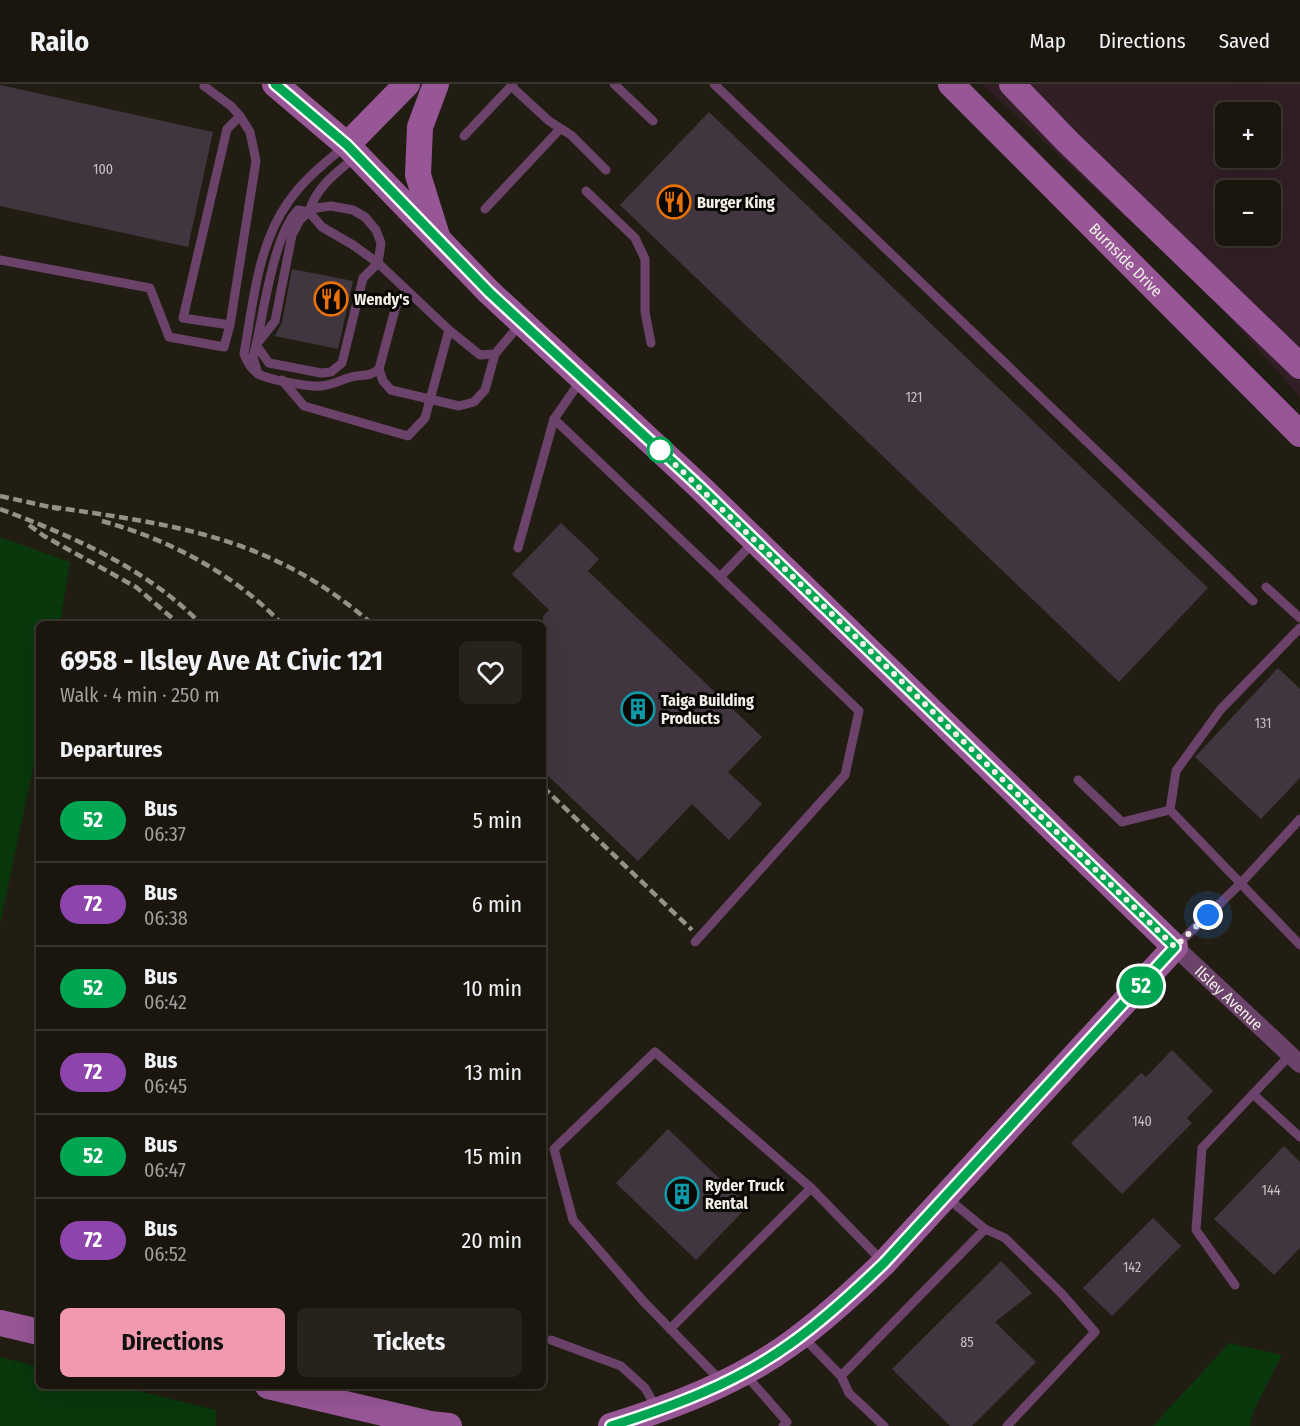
<!DOCTYPE html>
<meta charset="utf-8">
<style>
body{margin:0;font-family:"Fira Sans Condensed",sans-serif;background:#27231c;color:#f1f3f6;height:100vh;display:flex;flex-direction:column;font-size:22px;white-space:nowrap}
*{box-sizing:border-box;margin:0}
p{font-size:20px;color:#9f9f9e}
.icon{flex:none;width:33px;height:33px;fill:none;stroke:currentColor;stroke-width:2;stroke-linecap:round;stroke-linejoin:round}
.map{position:relative;flex:1;overflow:hidden}
.side{position:absolute;left:36px;top:537px;width:510px;height:768px;display:flex;flex-direction:column;background:#1a160e;border-radius:9px;box-shadow:0 6px 24px #0002,0 0 0 2px #38352e}
.side>*{flex:none}
.badge{padding:0 12px;border-radius:20px;font-size:21px;line-height:39px}
.buttons{position:absolute;left:1215px;top:18px;display:grid;gap:12px}
.buttons a{display:grid;place-items:center;width:66px;height:66px;border-radius:9px;background:#1a160e;box-shadow:0 6px 24px #0002,0 0 0 2px #38352e;font-size:30px}
.you{position:absolute;width:30px;height:30px;margin:-15px;border:4px solid #fff;border-radius:50%;background:#1a73e8;box-shadow:0 0 0 9px #1a73e833}
.map>.badge{position:absolute;translate:-50% -50%;box-shadow:0 0 0 3px #fff}
h2{padding:0 24px;font-size:22px;line-height:54px}
.round{display:grid;place-items:center;flex:none;width:63px;height:63px;border-radius:9px;background:#27231c}
.summary{display:flex;align-items:center;justify-content:space-between;height:102px;padding:0 24px}
h1{font-size:28px;font-weight:700;line-height:45px}
.primary-button{display:flex;gap:12px;margin-top:auto;padding:12px 24px}
.primary-button a{flex:1;height:69px;border-radius:9px;background:#f29aad;color:#111;font-size:24px;font-weight:700;line-height:69px;text-align:center}
.primary-button a+a{background:#27231c;color:#f1f3f6}
ul{padding:0;list-style:none}
li{display:flex;align-items:center;gap:18px;height:84px;padding:0 24px;border-top:2px solid #38352e}
li div{flex:1}
li b{display:block;font-size:22px}
li em{font-style:normal}
li .badge{min-width:66px;font-weight:700;text-align:center}
header{display:flex;align-items:center;gap:36px;box-sizing:border-box;height:84px;padding:0 30px;background:#1a160e;border-bottom:2px solid #38352e}
header strong{font-size:28px}
nav{display:flex;gap:33px;margin-inline-start:auto;font-size:21px}
.map>svg:first-child{display:block}
.commercial{fill:#311f25;fill-rule:evenodd}
.green{fill:#09380d}
.building{fill:#41363f}
.lines{fill:none;stroke-linecap:round;stroke-linejoin:round}
.lane{stroke:#6b436a;stroke-width:9}
.street{stroke:#6b436a;stroke-width:18}
.secondary{stroke:#975696;stroke-width:26}
.rail{stroke:#959188;stroke-width:4.5;stroke-dasharray:9 4.5;stroke-linecap:butt}
.line-casing{stroke:#fff;stroke-width:14}
.line{stroke:#00a651;stroke-width:9}
.walk{stroke:#f2efe8;stroke-width:6;stroke-dasharray:0 10.8}
.stop-dot{fill:#fff;stroke:#00a651;stroke-width:3}
.labels{text-anchor:middle;stroke-width:6;stroke-linejoin:round;paint-order:stroke}
.number-label{font-size:14px;fill:#c6c1be}
.poi-label{font-size:16px;font-weight:bold;fill:#f2efe8;stroke:#090804;text-anchor:start}
.street-label{font-size:16px;fill:#f2efe8;stroke:#090804}
</style>
<header>
<strong>Railo</strong>
<nav><a>Map</a><a>Directions</a><a>Saved</a></nav>
</header>
<div class="map">
<svg width="1300" height="1342" viewBox="0 0 1300 1342">
<rect width="100%" height="100%" fill="#221d12"/>
<!-- commercial -->
<path class="commercial" d="M 982,0 L 1300,0 L 1300,313 L 1213,214 ZM 1226,28 L 1270,28 L 1270,74 L 1226,74 ZM 1226,106 L 1270,106 L 1270,152 L 1226,152 Z"/>
<!-- green -->
<g class="green">
<path d="M 0,453 L 70,478 L 60,540 L 39,540 L 39,656 L 0,840 Z"/>
<path d="M 1229,1259 L 1282,1271 L 1254,1326 L 1250,1342 L 1153,1342 Z"/>
<path d="M 0,1273 L 39,1283 L 39,1302 L 118,1302 L 216,1326 L 216,1342 L 0,1342 Z"/>
</g>
<!-- building -->
<g class="building">
<path d="M 0,1 L 213,48 L 188,163 L 0,122 Z"/>
<path d="M 709,28 L 1208,504 L 1119,598 L 620,121 Z"/>
<path d="M 292,185 L 353,197 L 338,265 L 275,252 L 282,238 Z"/>
<path d="M 561,439 L 599,475 L 588,487 L 762,653 L 728,688 L 762,720 L 729,756 L 692,720 L 638,777 L 543,687 L 543,532 L 549,526 L 512,490 Z"/>
<path d="M 1278,584 L 1300,605 L 1300,694 L 1261,735 L 1195,673 Z"/>
<path d="M 1172,966 L 1213,1007 L 1187,1034 L 1192,1039 L 1122,1110 L 1071,1059 L 1141,989 L 1146,993 Z"/>
<path d="M 668,1045 L 748,1122 L 696,1176 L 616,1099 Z"/>
<path d="M 1284,1062 L 1300,1078 L 1300,1164 L 1274,1191 L 1214,1135 Z"/>
<path d="M 1153,1134 L 1181,1162 L 1112,1232 L 1083,1204 Z"/>
<path d="M 1001,1177 L 1032,1209 L 995,1238 L 1036,1278 L 972,1342 L 950,1342 L 892,1285 Z"/>
</g>
<g class="lines">
<!-- lane -->
<g class="lane">
<path d="M 614,0 L 653,37"/>
<path d="M 714,0 L 1253,517"/>
<path d="M 204,2 L 231,22 L 240,32 L 250,48 L 256,77 L 230,241 L 183,234 L 227,45 L 240,32"/>
<path d="M 511,2 L 549,37 L 571,51 L 606,86"/>
<path d="M 464,52 L 513,0"/>
<path d="M 345,62 C 325,79 304,95 289,117 C 258,159 253,219 244,270 C 247,278 250,284 257,289 C 267,296 309,303 321,302 C 332,301 339,297 348,294 C 361,289 367,295 379,285"/>
<path d="M 355,73 C 336,89 316,103 309,128 L 322,143 L 353,161 L 378,179 L 449,246 L 480,271 L 495,270 L 521,239"/>
<path d="M 586,107 L 635,154 L 645,175 L 645,228 L 651,259"/>
<path d="M 485,125 L 560,45"/>
<path d="M 0,176 L 150,204 L 169,253 L 224,263 L 230,241"/>
<path d="M 409,209 L 396,222 L 379,285 L 383,297 L 391,306 L 459,322 L 474,318 L 485,306 L 495,270"/>
<path d="M 258,290 L 253,273 L 256,261 L 275,237 L 292,151 L 300,136 L 309,128 L 316,124 L 331,122 L 353,126 L 365,133 L 376,146 L 381,159 L 378,179 L 363,194 L 342,279 L 331,288 L 321,289 L 269,279 L 256,261 C 264,226 274,150 298,126 L 309,128"/>
<path d="M 282,296 L 304,322 L 408,352 L 425,334 L 449,246"/>
<path d="M 581,296 L 554,335 L 720,493 L 754,458"/>
<path d="M 518,464 L 554,335"/>
<path d="M 1266,503 L 1300,534"/>
<path d="M 1078,696 L 1122,738 L 1170,726 L 1300,861"/>
<path d="M 1170,726 L 1176,687 L 1221,625 L 1300,544"/>
<path d="M 695,858 L 845,691 L 859,627 L 720,493"/>
<path d="M 1177,861 L 1241,799 L 1300,735"/>
<path d="M 1253,1010 L 1300,1053"/>
<path d="M 985,1145 L 1005,1154 L 1062,1210 L 1095,1248 L 1007,1342"/>
<path d="M 1235,1201 L 1196,1146 L 1202,1064 L 1290,971"/>
<path d="M 670,1245 L 811,1104"/>
<path d="M 803,1253 L 841,1292 L 985,1145 L 946,1113"/>
<path d="M 551,1256 L 621,1282 L 645,1304 L 657,1325"/>
<path d="M 745,1290 L 787,1338 L 783,1342"/>
<path d="M 841,1292 L 849,1309 L 884,1342"/>
<path d="M 721,1297 L 644,1218 L 573,1136 L 554,1065 L 655,968 L 811,1104 L 882,1177"/>
</g>
<!-- street -->
<path class="street" id="s1" d="M 1175,863 L 1300,980"/>
<!-- secondary -->
<g class="secondary">
<path d="M 275,0 L 347,61 L 489,208 L 702,405 L 1175,863 L 884,1179 C 854,1208 824,1236 790,1260 C 736,1299 674,1322 611,1342"/>
<path d="M 436,0 L 420,43 L 418,91 L 437,152"/>
<path id="s2" d="M 951,0 L 1300,350"/>
<path d="M 1012,0 L 1067,57 L 1300,282"/>
<path d="M 347,61 L 407,0"/>
<path d="M 0,1239 L 39,1248"/>
<path d="M 268,1302 L 430,1340 L 449,1342"/>
</g>
<!-- rail -->
<g class="rail">
<path d="M 0,412 L 59,425"/>
<path d="M 52,423 C 177,441 272,453 372,540"/>
<path d="M 0,425 C 72,452 146,484 201,540"/>
<path d="M 102,437 C 170,456 233,489 282,540"/>
<path d="M 29,441 L 44,452 L 136,503 L 179,540"/>
<path d="M 543,703 L 692,846"/>
</g>
</g>
<g class="lines">
<!-- line casing -->
<g class="line-casing">
<path id="line" d="M 275,0 L 347,61 L 489,208 L 702,405 L 1175,863 L 884,1179 C 854,1208 824,1236 790,1260 C 736,1299 674,1322 611,1342"/>
</g>
<!-- line -->
<use href="#line" class="line"/>
<!-- walk -->
<path class="walk" d="M 660,366 L 859,556 L 1175,863 L 1208,831"/>
</g>
<!-- icons -->
<defs>
<g id="restaurant-ring" transform="scale(1.725)"><circle r="9.5" fill="#090804" stroke="#e8710a" stroke-width="1.5"/><path d="M-5-6h1v4h1v-4h1v4h1v-4h1v5L-1.5 .5V6h-2V.5L-5-1ZM5-6V6H3V1.5H1.5Q1.5-4 5-6Z" fill="#e8710a"/></g>
<g id="building-ring" transform="scale(1.725)"><circle r="9.5" fill="#090804" stroke="#0f9aa8" stroke-width="1.5"/><path d="M-4-6H4V6H1V3H-1V6H-4ZM-2.5-4.3h1.7v1.8h-1.7ZM.8-4.3h1.7v1.8H.8ZM-2.5-1h1.7V.8h-1.7ZM.8-1h1.7V.8H.8Z" fill="#0f9aa8"/></g>
</defs>
<g fill-rule="evenodd">
<use href="#restaurant-ring" x="674" y="118"/>
<use href="#restaurant-ring" x="331" y="215"/>
<use href="#building-ring" x="638" y="625"/>
<use href="#building-ring" x="682" y="1110"/>
</g>
<!-- markers -->
<circle class="stop-dot" cx="660" cy="366" r="12"/>
<g class="labels">
<!-- number labels -->
<g class="number-label">
<text x="103" y="90">100</text>
<text x="914" y="318">121</text>
<text x="1263" y="644">131</text>
<text x="1142" y="1042">140</text>
<text x="1271" y="1111">144</text>
<text x="1132" y="1188">142</text>
<text x="967" y="1263">85</text>
</g>
<!-- poi labels -->
<g class="poi-label">
<text x="697" y="124">Burger King</text>
<text x="354" y="221">Wendy's</text>
<text x="661" y="622">Taiga Building<tspan x="661" dy="18">Products</tspan></text>
<text x="705" y="1107">Ryder Truck<tspan x="705" dy="18">Rental</tspan></text>
</g>
<!-- street labels -->
<g class="street-label">
<text dy="6" stroke="none"><textPath href="#s2" startOffset="248">Burnside Drive</textPath></text>
<text dy="6" stroke="none"><textPath href="#s1" startOffset="74">Ilsley Avenue</textPath></text>
</g>
</g>
</svg>
<div class="buttons">
<a>+</a>
<a>−</a>
</div>
<div class="you" style="left:1208px;top:831px"></div>
<b class="badge" style="left:1141px;top:902px;background:#00a651;color:#fff">52</b>
<section class="side">
<div class="summary"><div><h1>6958 - Ilsley Ave At Civic 121</h1><p>Walk · 4 min · 250 m</p></div><a class="round"><svg class="icon" aria-label="heart" viewBox="0 0 24 24"><path d="M12 20l-8-8c-3-5 5-10 8-4 3-6 11-1 8 4z"/></svg></a></div>
<h2>Departures</h2>
<ul>
<li><span class="badge" style="background:#00a651;color:#fff">52</span><div><b>Bus</b><p>06:37</p></div><em>5 min</em></li>
<li><span class="badge" style="background:#8e44ad;color:#fff">72</span><div><b>Bus</b><p>06:38</p></div><em>6 min</em></li>
<li><span class="badge" style="background:#00a651;color:#fff">52</span><div><b>Bus</b><p>06:42</p></div><em>10 min</em></li>
<li><span class="badge" style="background:#8e44ad;color:#fff">72</span><div><b>Bus</b><p>06:45</p></div><em>13 min</em></li>
<li><span class="badge" style="background:#00a651;color:#fff">52</span><div><b>Bus</b><p>06:47</p></div><em>15 min</em></li>
<li><span class="badge" style="background:#8e44ad;color:#fff">72</span><div><b>Bus</b><p>06:52</p></div><em>20 min</em></li>
</ul>
<div class="primary-button"><a>Directions</a><a>Tickets</a></div>
</section>
</div>
